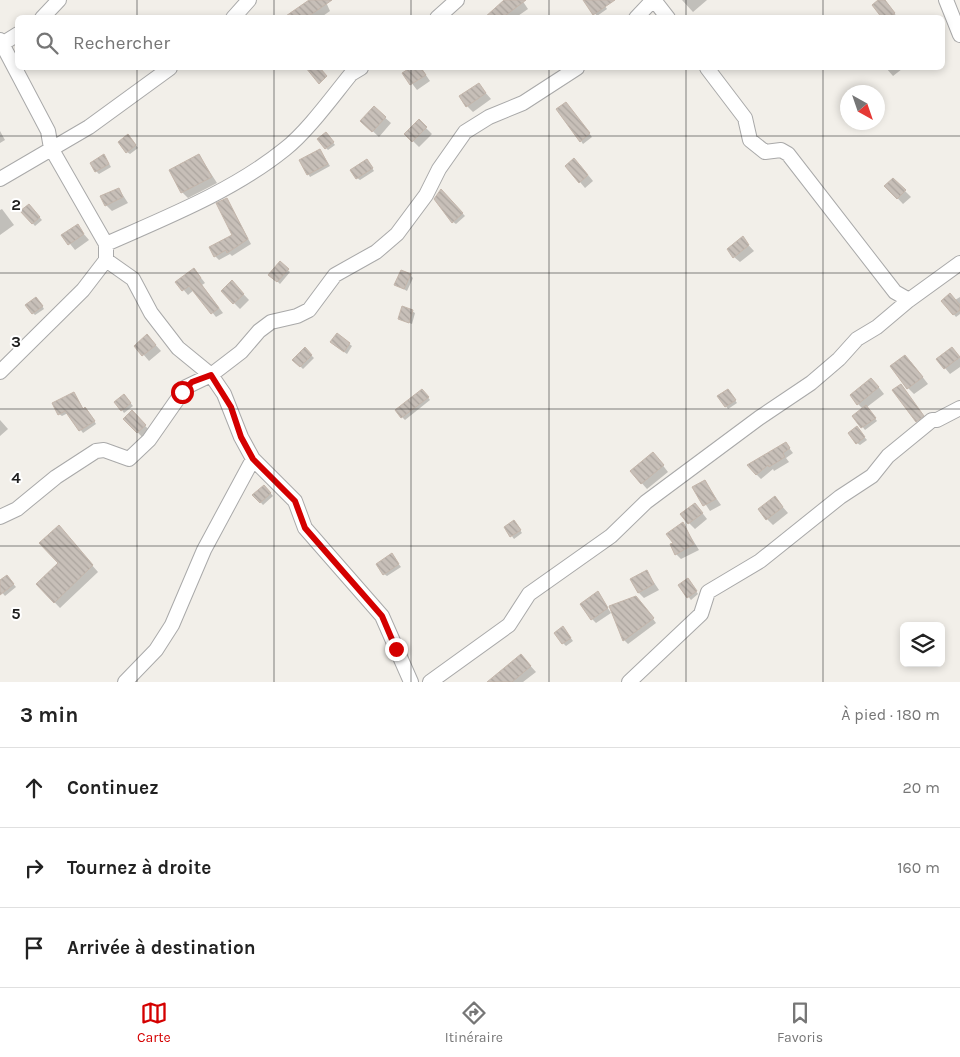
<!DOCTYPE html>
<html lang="fr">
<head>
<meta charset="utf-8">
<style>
  body { margin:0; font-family:Karla,sans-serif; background:#f6f6f6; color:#222 }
  .controls { position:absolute; right:15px; bottom:15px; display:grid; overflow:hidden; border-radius:8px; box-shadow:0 2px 8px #0003 }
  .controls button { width:45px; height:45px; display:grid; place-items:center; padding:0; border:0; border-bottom:1px solid #e0e0e0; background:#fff; color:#222; font:25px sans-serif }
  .compass { position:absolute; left:840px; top:85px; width:45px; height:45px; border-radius:50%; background:#fff; box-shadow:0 2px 8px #0003; rotate:140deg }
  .stop { position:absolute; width:15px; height:15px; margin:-11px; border:4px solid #d40000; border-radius:50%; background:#fff }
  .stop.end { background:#d40000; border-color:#fff; box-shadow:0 1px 5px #0008 }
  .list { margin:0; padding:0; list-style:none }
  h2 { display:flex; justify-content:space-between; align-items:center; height:65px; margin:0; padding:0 20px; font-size:21px }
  h2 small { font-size:16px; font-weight:400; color:#767676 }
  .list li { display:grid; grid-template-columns:32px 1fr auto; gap:15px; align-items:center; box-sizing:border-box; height:80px; padding:0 20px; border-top:1px solid #e0e0e0 }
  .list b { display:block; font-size:19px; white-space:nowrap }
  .list em { font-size:16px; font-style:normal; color:#767676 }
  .icon { flex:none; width:28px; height:28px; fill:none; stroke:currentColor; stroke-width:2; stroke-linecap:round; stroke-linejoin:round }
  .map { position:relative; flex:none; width:960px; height:682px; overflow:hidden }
  .search { position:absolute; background:#fff; box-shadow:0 2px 8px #0003; left:15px; right:15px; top:15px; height:55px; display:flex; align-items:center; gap:12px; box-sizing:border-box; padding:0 18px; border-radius:8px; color:#767676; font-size:19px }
  .sheet { height:305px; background:#fff }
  nav { display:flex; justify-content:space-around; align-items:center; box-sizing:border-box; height:70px; border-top:1px solid #e0e0e0; background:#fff; font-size:14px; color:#767676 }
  nav a { display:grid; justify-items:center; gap:2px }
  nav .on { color:#d40000 }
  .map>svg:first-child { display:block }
</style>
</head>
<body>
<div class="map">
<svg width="960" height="682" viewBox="0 0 960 682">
  <defs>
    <pattern id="building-back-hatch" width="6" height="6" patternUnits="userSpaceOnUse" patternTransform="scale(1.25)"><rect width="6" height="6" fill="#c7bfb8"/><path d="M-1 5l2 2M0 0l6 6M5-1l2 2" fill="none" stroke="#aba49e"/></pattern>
  </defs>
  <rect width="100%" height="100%" fill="#f2efe9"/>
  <!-- shadow -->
  <path fill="#0003" d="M311 0H325L330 11 320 18H314L311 14Z
    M507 0H522L528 9 515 18H486Z
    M585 0H601L607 9 597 16Z
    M682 0H707L693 12Z
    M880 0H884L898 18H883Z
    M412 68H421L430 81 417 90 404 73Z
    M886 68H902V69L893 76Z
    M478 84 491 99 473 112 467 106Z
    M568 106 592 137 583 144 581 141Z
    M374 108 391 123 379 137 362 121Z
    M419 121 432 134 419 147 406 134Z
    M0 131 5 140 0 143Z
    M328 136 335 145 328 150 326 148Z
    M130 138 138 148 130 154 127 152Z
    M320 150 330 166 310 177 301 161Z
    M199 155 217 183 188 198 182 192Z
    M106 158 111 167 99 174 96 171Z
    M369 163 374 171 360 180 357 178Z
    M580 165 593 181 585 188 580 182Z
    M893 179 911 197 903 204 886 186Z
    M119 189 128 203 112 211 106 205Z
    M441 191 465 216 456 224 453 222Z
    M227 199 251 244 232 256 230 254 219 260 215 256 234 236Z
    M29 206 42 220 35 226 22 211Z
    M2 209 14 225 0 235V210Z
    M77 226 89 240 75 250 63 235Z
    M742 238 754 251 740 262 734 257Z
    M280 263 290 272 280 284 273 277Z
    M198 274 205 283 202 285 223 313 216 317 194 290 188 295 177 282Z
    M410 275 413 278 407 291 396 285Z
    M232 282 249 300 240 309 222 291Z
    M960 297V314L956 317 943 301 955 300Z
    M39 301 44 309 35 315 33 313Z
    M412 311 415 313 412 324 399 319Z
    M337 335 352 346 347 354 334 345Z
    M153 342 161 351 149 361 136 346Z
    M952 348 960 357V367L950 374 945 368Z
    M305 349 314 358 303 369 294 360Z
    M911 362 928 384 914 394 908 388Z
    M877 385 884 394 867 407 877 421 865 430 854 416 863 409 858 404Z
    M74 393 84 410 88 411 96 424 83 433 68 413 62 416 59 414Z
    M425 393 430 400 405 420 402 417Z
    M730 393 737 403 728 409 719 396Z
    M126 398 133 406 124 413 122 410Z
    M132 412 150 431 143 438 125 419Z
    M0 420 8 429 0 436Z
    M859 431 867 440 860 445 857 443Z
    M786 444 793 453 786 458 789 462 774 471 773 469 761 479 756 474Z
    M658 459 668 472 647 489 632 472Z
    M704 481 721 505 710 511 694 487Z
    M264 486 273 496 263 505 254 495Z
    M775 498 788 513 773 525 767 519Z
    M700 510 707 519 695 529 689 523Z
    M516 524 522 533 514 539 506 528Z
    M683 524 699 550 681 559 676 554 674 543Z
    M64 533 98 572 60 608 37 584 59 563Z
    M394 558 401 567 387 576 384 574Z
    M647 572 659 590 644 598 639 593Z
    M9 579 16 587 5 596 0 590V582Z
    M690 582 698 594 691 600 679 586Z
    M598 593 611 613 596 623 592 619Z
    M640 601 656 623 628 644 624 640Z
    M565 630 573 641 566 646 563 643Z
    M526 661 536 672 523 682H489Z"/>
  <!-- building -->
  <path fill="url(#building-back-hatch)" stroke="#c4b6ab" d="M309 0H332L306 18H283Z
    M504 0H526L502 18H484Z
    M583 0H615L593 15Z
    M878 0H885L895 13 889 18H882L872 5Z
    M306 68H320L327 76 319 84Z
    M410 68H421L426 75 410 85 402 73Z
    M479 83 486 93 466 107 459 96Z
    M566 102 590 133 580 142 556 109Z
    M374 106 386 117 372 132 360 121Z
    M419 119 427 127 412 142 404 134Z
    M326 132 334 142 325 149 317 139Z
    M128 134 136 145 126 153 118 142Z
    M320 149 328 164 307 175 299 160Z
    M104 154 109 164 95 172 90 163Z
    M199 154 212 177 181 193 169 170Z
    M574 158 588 175 579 183 565 166Z
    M367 159 373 168 356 179 350 170Z
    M893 178 906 190 897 199 884 186Z
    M119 188 123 197 105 206 100 196Z
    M441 189 463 213 452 223 434 199Z
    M227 198 248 239 227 253 226 250 214 257 209 247 232 235 216 203Z
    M29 204 40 217 32 224 20 211Z
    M78 224 84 234 68 245 61 235Z
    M743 236 749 245 733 258 727 249Z
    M280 261 289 269 277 282 268 275Z
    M194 268 201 278 198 280 219 308 211 314 189 286 182 291 175 282Z
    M401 270 411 274 404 289 394 285Z
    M232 280 244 294 233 304 221 291Z
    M950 293 960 305V310L953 315 941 301Z
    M36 297 43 306 32 314 25 305Z
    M402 306 413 310 409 323 398 319Z
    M337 333 350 343 344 352 330 342Z
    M147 334 156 345 142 356 134 346Z
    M305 347 312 355 300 367 292 360Z
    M952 347 960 357 944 369 936 359Z
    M905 355 923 377 907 389 890 366Z
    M871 378 879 387 857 405 850 395Z
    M901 384 924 416 916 422 892 390Z
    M422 389 429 397 401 418 395 410Z
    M728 389 736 400 725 407 717 396Z
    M74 392 83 409 85 407 95 421 79 431 65 411 58 415 52 403Z
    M124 394 131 403 121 411 114 402Z
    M866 405 876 418 861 428 852 416Z
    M132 410 146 425 137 433 123 419Z
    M857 426 865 437 856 444 848 433Z
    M786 442 790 448 783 453 785 457 769 467 768 465 756 475 747 465Z
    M653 452 664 465 641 484 630 471Z
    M705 480 716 499 703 506 692 487Z
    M264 485 271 493 260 503 252 495Z
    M775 496 783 507 766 520 758 509Z
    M695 503 703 513 688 524 680 514Z
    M514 520 521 530 510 537 504 527Z
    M683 522 694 544 675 555 670 544 673 543 666 534Z
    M59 525 93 565 54 603 36 584 58 563 39 543Z
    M392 553 399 564 383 575 376 564Z
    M647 570 654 584 638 593 630 579Z
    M7 575 14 584 0 595V580Z
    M688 578 697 591 687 598 678 585Z
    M598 591 608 608 591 620 580 604Z
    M636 596 654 618 623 641 609 606Z
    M563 626 571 638 562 644 554 633Z
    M521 654 531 666 512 682H487Z"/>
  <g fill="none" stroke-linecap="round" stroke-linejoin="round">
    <defs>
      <path id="minor" d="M654 0 668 18
        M946 0 960 35
        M42 18 59 0
        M233 18 249 0
        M437 18 457 0
        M636 18 653 0
        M0 40 48 131 51 148 106 244V260L133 279 151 313 178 348 211 375 224 394 241 437 253 459 295 501 305 528 382 616 411 682
        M2 44 18 34
        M707 68 745 118 750 140 765 152 781 150 788 154 895 292 909 300
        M0 179 89 127 170 68
        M106 244C167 217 233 191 285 149 307 132 333 96 351 74L361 68
        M0 372 83 290 106 260
        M0 517 17 509 56 477 96 451 104 450 129 459 149 440 186 387 211 375 241 352 259 331 271 322 297 316 309 310 335 275 376 252 397 234 426 195 439 169 465 132 489 117 523 103 577 68
        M125 682 156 650 172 625 204 550 253 459
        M430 682 509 625 529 594 611 536 646 502 759 418 811 383 839 359 857 339 877 327 909 300 960 263
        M629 682 701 614 708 592 760 561 840 497 872 476 888 456 932 420H937L960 408"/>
    </defs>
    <!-- minor casing -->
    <use href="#minor" stroke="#a9a9a9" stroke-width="16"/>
    <!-- minor -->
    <use href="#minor" stroke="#fff" stroke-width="14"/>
  </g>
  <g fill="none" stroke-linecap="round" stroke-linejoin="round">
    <!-- route -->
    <path stroke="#d40000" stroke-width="6" d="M182 392 192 382 211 375 231 407 241 437 253 459 295 501 305 528 382 616 396 649"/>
  </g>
  <!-- grid -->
  <path fill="none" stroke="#222" stroke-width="1" stroke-opacity="0.55" d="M137 0V18M274 0V18M411 0V18M549 0V18M686 0V18M823 0V18M137 68V682M274 68V682M411 68V682M549 68V682M686 68V682M823 68V682M0 136H960M0 273H960M0 409H960M0 546H960"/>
  <g font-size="16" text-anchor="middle" font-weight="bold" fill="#222" stroke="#fff" stroke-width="4" stroke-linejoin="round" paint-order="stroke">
    <text x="16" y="210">2</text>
    <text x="16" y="347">3</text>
    <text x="16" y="483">4</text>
    <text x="16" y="619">5</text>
  </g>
</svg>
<div class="controls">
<button><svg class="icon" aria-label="layers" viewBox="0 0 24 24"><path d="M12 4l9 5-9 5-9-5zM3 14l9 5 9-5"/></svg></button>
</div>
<svg class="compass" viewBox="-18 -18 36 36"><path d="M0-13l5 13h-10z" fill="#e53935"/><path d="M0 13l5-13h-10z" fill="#767676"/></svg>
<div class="stop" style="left:182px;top:392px"></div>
<div class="stop end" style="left:396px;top:649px"></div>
<div class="search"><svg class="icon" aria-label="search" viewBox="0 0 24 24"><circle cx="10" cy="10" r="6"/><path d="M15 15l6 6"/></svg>Rechercher</div>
</div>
<section class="sheet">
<h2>3 min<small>À pied · 180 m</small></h2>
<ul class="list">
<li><svg class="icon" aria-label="ahead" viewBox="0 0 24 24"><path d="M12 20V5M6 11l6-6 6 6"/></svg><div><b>Continuez</b></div><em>20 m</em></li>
<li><svg class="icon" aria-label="right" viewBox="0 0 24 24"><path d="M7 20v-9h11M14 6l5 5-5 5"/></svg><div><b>Tournez à droite</b></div><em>160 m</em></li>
<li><svg class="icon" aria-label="arrive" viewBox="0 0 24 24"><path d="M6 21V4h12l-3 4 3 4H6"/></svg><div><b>Arrivée à destination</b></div></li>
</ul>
</section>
<nav>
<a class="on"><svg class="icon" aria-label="map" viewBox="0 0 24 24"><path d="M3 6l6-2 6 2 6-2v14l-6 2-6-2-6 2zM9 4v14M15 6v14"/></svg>Carte</a>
<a><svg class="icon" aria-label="directions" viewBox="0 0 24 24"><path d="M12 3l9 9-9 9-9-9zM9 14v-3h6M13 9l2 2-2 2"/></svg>Itinéraire</a>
<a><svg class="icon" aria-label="saved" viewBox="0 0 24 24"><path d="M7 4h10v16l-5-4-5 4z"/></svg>Favoris</a>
</nav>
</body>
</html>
